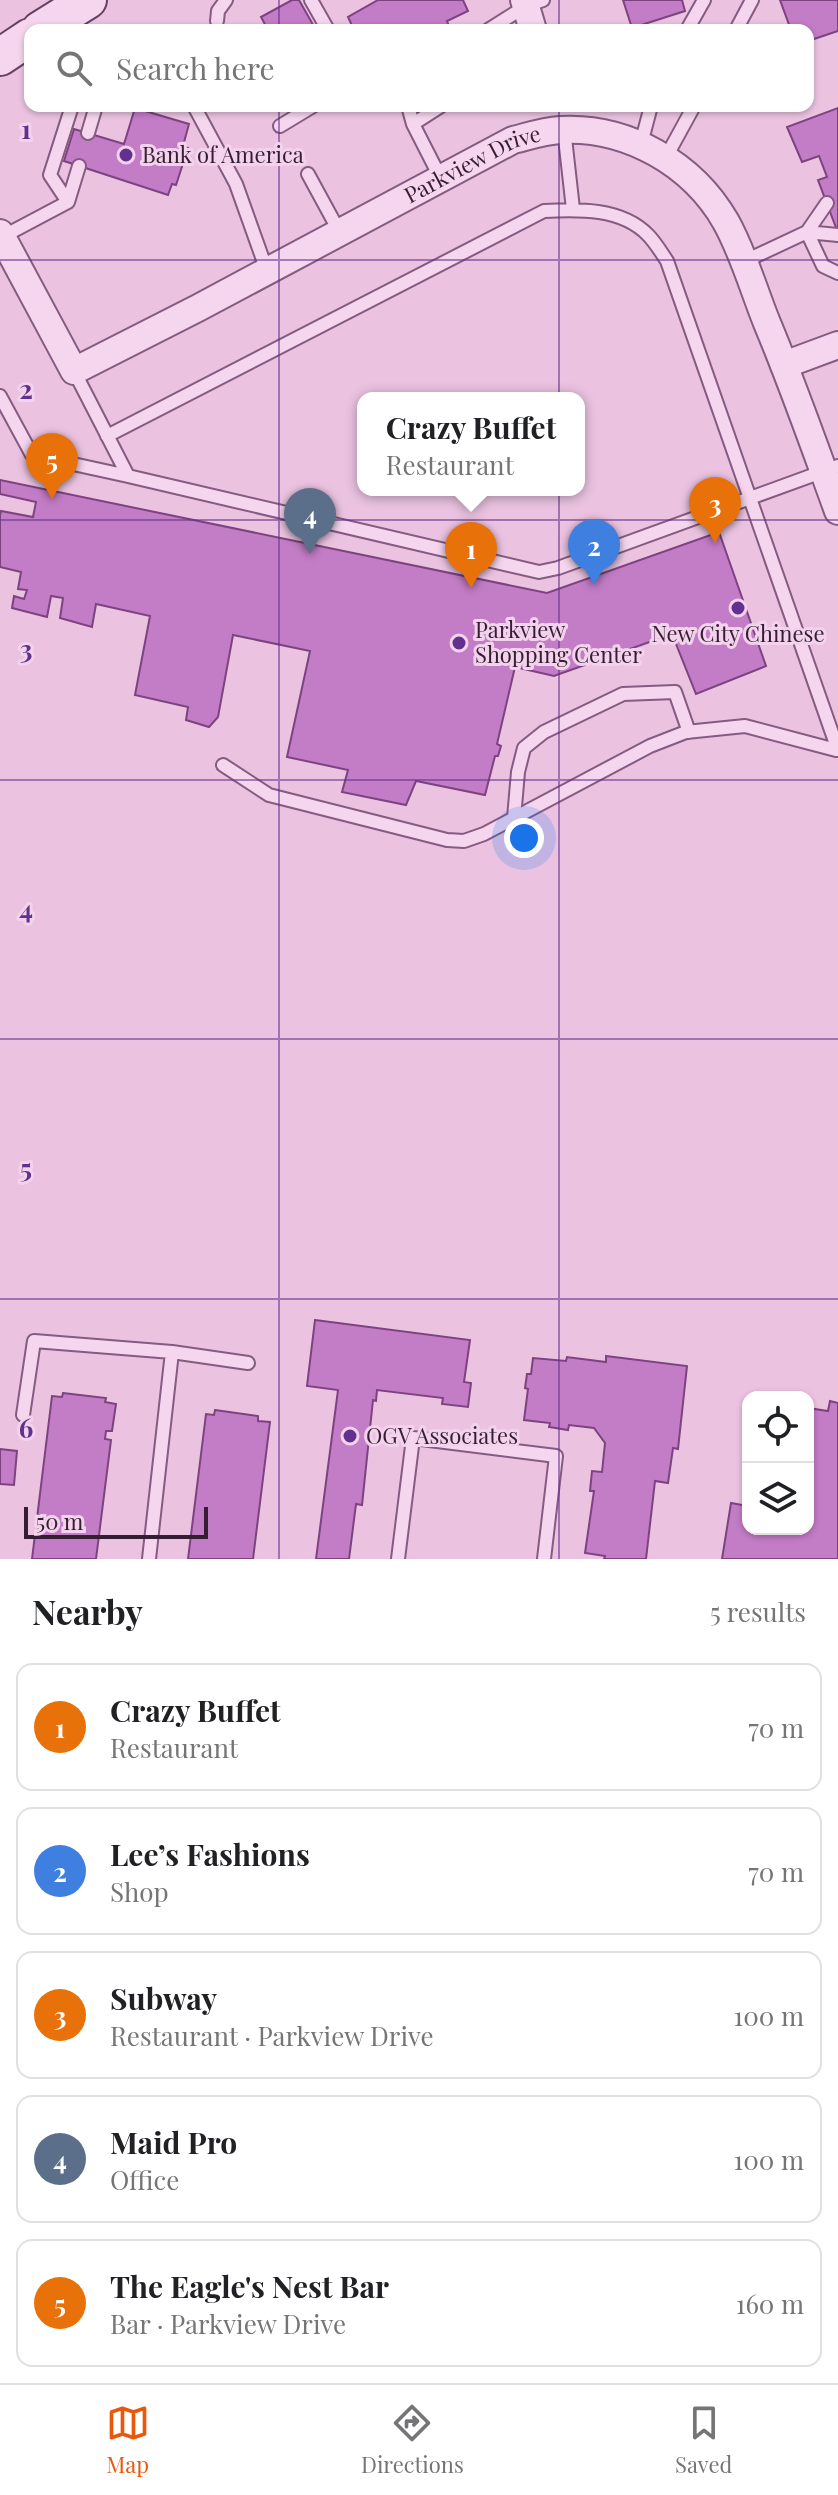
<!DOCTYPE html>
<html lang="en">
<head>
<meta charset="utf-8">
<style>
  body { margin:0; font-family:"Playfair Display",serif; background:#f6f6f6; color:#202124 }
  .controls { position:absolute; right:24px; bottom:24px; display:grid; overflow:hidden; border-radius:16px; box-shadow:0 2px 6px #0004 }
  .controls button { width:72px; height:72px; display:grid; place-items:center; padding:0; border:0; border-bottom:2px solid #e0e0e0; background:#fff; color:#202124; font:40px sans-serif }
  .scale { position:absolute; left:24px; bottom:20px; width:184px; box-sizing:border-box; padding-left:8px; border:4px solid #351e34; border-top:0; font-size:22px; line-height:28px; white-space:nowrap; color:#351e34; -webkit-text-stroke:6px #f3d2eb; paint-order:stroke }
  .you { position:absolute; left:524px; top:838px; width:28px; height:28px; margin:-20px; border:6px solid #fff; border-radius:50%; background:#1a73e8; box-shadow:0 0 0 12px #1a73e833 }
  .badge { display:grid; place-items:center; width:52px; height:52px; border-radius:50%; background:#ea580c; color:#fff; font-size:26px; font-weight:700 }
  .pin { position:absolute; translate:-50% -66px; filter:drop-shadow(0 2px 4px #0008) }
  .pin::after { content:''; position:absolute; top:42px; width:28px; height:24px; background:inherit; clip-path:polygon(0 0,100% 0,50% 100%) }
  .popup { position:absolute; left:357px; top:392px; width:228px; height:104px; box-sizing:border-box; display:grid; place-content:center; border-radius:16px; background:#fff; filter:drop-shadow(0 2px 6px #0005); font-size:26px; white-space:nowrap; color:#757577 }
  .popup b { font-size:30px; color:#202124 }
  .popup::after { content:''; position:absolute; left:50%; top:100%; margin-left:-16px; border:16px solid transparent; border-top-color:#fff }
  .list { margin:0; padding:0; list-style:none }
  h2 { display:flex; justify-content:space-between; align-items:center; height:104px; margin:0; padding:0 32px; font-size:34px }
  h2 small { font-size:26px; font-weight:400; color:#757577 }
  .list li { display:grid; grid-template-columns:52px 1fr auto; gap:24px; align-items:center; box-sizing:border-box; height:128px; margin:0 16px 16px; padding:0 16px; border:2px solid #e0e0e0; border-radius:16px }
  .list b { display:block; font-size:30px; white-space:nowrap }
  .list p { margin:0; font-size:26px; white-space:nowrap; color:#757577 }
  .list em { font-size:26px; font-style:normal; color:#757577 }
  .icon { flex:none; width:44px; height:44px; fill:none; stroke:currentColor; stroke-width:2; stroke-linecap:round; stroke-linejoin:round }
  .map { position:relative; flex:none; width:838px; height:1559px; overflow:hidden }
  .search { position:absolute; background:#fff; box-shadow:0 2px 6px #0004; left:24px; right:24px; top:24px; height:88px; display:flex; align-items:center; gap:20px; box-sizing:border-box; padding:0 28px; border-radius:16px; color:#757577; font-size:30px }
  .sheet { height:824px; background:#fff }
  nav { display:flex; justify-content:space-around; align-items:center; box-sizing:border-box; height:112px; border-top:2px solid #e0e0e0; background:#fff; font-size:22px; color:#757577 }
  nav a { display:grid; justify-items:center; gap:4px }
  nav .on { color:#ea580c }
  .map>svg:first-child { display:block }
</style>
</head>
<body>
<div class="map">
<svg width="838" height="1559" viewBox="0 0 838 1559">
  <rect width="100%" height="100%" fill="#ebc3e1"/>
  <!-- building -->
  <path fill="#c37cc6" stroke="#7d4381" stroke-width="2" d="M292 0H299L316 30H268L261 17Z
    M378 0H463L468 11 447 21 449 26 440 30H354L348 17Z
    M623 0H682L685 11 632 28Z
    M780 0H838V31L808 41V30H791Z
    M135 108 189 124 183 146 188 148 176 185 172 184 168 195 64 161 74 129 124 144Z
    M838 108V233L818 180 827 177 819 156 802 162 787 127Z
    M0 480 547 593 719 532 766 666 696 694 672 634 554 676 515 667 497 744 501 746 498 756H495L485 795 416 781 406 805 342 792 348 770 287 757 310 651 233 635 218 717 209 727 186 720 188 707 135 695 150 616 96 604 92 627 60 618 63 598 51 596 47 617 12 608 14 596 24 599 27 590 18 589 21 572 0 567V515L1 511 33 517 36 502 0 494Z
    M315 1320 470 1340 464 1382 471 1383 468 1407 442 1404 443 1398 377 1390 376 1401 373 1400 362 1505 356 1504 349 1559H316L338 1390 307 1386Z
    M606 1356 687 1366 678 1449 673 1448 668 1483 655 1481 646 1559H604L605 1556 585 1553 594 1491H590L592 1471 602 1472 605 1443 594 1428 569 1425 568 1430 549 1427 550 1423 524 1420 528 1389 525 1388 527 1374H531L533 1358 566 1361 567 1357 606 1362Z
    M63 1393 106 1398 105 1402 116 1404 112 1431H106L105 1439 111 1440 96 1559H32L52 1396 62 1397Z
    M830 1401 838 1403V1559H722L731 1503 748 1506V1529H808V1408L828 1411Z
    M215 1410 258 1416V1421L270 1422 253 1559H188L206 1414 214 1415Z
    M0 1449 17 1451 14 1485 0 1484Z"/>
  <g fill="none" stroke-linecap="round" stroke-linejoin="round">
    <defs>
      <path id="lane" d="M311 0 328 30
        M217 21 218 11 226 0
        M488 30 526 6 543 0
        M687 30 704 0
        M736 30 752 0
        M194 106 236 184 267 271
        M408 106 413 124 440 177
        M413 124 441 106
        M280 126 313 106
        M564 129 573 209
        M88 133 96 106
        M641 144 651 106
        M665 159 694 106
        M308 174 339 231
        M68 202 50 175 72 106
        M827 203 807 232 823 266 838 273
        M2 237 68 202 79 166
        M743 262 807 232 838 235
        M74 371 128 476 539 572 558 568 838 466
        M0 396 32 455 128 476
        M107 436 544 211C579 209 622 208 648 235 655 242 661 252 667 261L838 750
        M223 765 269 795 447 840 464 841 484 834 650 746 686 732 745 726 836 750
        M514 818 518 772 524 748 544 732 623 694 675 692 689 732
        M23 1415 34 1341 172 1352 248 1363
        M149 1559 172 1352
        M398 1559 413 1438 556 1456 544 1559"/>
      <g id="street">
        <path d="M524 0 533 30"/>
        <path id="s1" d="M0 233 74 371 198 308 513 140C529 136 544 131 560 130 627 126 693 164 726 222 743 252 754 291 767 323 793 385 815 448 838 511"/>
        <path d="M784 365 838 345"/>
      </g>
      <path id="secondary" d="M40 30 88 0
        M0 57 30 37"/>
    </defs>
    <!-- lane casing -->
    <use href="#lane" stroke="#845b81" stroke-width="16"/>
    <!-- street casing -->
    <use href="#street" stroke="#845b81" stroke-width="30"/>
    <!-- secondary casing -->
    <use href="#secondary" stroke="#653f64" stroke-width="40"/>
    <!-- lane -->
    <use href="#lane" stroke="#f6d6ee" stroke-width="12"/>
    <!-- street -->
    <use href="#street" stroke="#f6d6ee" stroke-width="26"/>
    <!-- secondary -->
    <use href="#secondary" stroke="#f6d6ee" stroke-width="36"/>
  </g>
  <!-- grid -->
  <path fill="none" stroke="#62308e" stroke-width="2" stroke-opacity="0.55" d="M279 0V30M559 0V30M279 106V1559M559 106V1559M0 260H838M0 520H838M0 780H838M0 1039H838M0 1299H838"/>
  <!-- markers -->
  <g fill="#62308e" stroke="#f3d2eb" stroke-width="3">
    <circle cx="126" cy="155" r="8"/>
    <circle cx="738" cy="608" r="8"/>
    <circle cx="459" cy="643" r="8"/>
    <circle cx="350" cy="1436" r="8"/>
  </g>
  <g text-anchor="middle" stroke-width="6" stroke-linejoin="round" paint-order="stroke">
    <!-- poi labels -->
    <g font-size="22" fill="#351e34" stroke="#f3d2eb" text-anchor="start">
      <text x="142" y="163">Bank of America</text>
      <text x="475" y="638">Parkview<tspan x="475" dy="25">Shopping Center</tspan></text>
      <text x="738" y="642" text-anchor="middle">New City Chinese</text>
      <text x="366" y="1444">OGV Associates</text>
    </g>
    <!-- street labels -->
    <g font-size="22" fill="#351e34" stroke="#f3d2eb">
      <text dy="8" stroke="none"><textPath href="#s1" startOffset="606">Parkview Drive</textPath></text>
    </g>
  </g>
  <g font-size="26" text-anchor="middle" font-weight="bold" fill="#62308e" stroke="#f3d2eb" stroke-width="6" stroke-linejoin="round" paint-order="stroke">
    <text x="26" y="139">1</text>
    <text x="26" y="399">2</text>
    <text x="26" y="659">3</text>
    <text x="26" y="919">4</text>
    <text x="26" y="1178">5</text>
    <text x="26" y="1438">6</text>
  </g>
</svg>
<div class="controls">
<button><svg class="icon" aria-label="locate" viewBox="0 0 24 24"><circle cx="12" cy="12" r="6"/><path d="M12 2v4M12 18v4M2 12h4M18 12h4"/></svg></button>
<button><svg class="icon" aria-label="layers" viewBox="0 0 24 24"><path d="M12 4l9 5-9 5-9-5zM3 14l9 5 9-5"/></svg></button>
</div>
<div class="scale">50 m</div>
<div class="you"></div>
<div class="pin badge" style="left:471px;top:588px;background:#e8710a">1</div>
<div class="popup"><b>Crazy Buffet</b>Restaurant</div>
<div class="pin badge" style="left:594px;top:585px;background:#3f7fe0">2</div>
<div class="pin badge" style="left:715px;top:543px;background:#e8710a">3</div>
<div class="pin badge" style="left:310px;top:554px;background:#5c6f8a">4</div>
<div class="pin badge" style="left:52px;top:499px;background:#e8710a">5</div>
<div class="search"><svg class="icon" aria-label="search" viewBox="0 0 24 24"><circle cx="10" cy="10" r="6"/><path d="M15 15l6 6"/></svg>Search here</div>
</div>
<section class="sheet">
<h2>Nearby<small>5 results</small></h2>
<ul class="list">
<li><span class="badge" style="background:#e8710a">1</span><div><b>Crazy Buffet</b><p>Restaurant</p></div><em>70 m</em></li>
<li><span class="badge" style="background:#3f7fe0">2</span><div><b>Lee’s Fashions</b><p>Shop</p></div><em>70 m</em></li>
<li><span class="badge" style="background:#e8710a">3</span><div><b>Subway</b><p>Restaurant · Parkview Drive</p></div><em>100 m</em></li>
<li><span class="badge" style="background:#5c6f8a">4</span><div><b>Maid Pro</b><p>Office</p></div><em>100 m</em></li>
<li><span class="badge" style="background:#e8710a">5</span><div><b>The Eagle's Nest Bar</b><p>Bar · Parkview Drive</p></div><em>160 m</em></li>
</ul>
</section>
<nav>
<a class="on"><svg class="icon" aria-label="map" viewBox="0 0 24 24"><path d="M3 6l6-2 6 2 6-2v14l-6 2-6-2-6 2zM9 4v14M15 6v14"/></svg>Map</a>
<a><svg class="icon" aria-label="directions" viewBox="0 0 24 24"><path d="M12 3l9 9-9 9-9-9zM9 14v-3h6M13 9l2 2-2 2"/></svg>Directions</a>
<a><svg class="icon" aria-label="saved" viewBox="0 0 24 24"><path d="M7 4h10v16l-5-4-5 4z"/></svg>Saved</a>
</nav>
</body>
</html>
